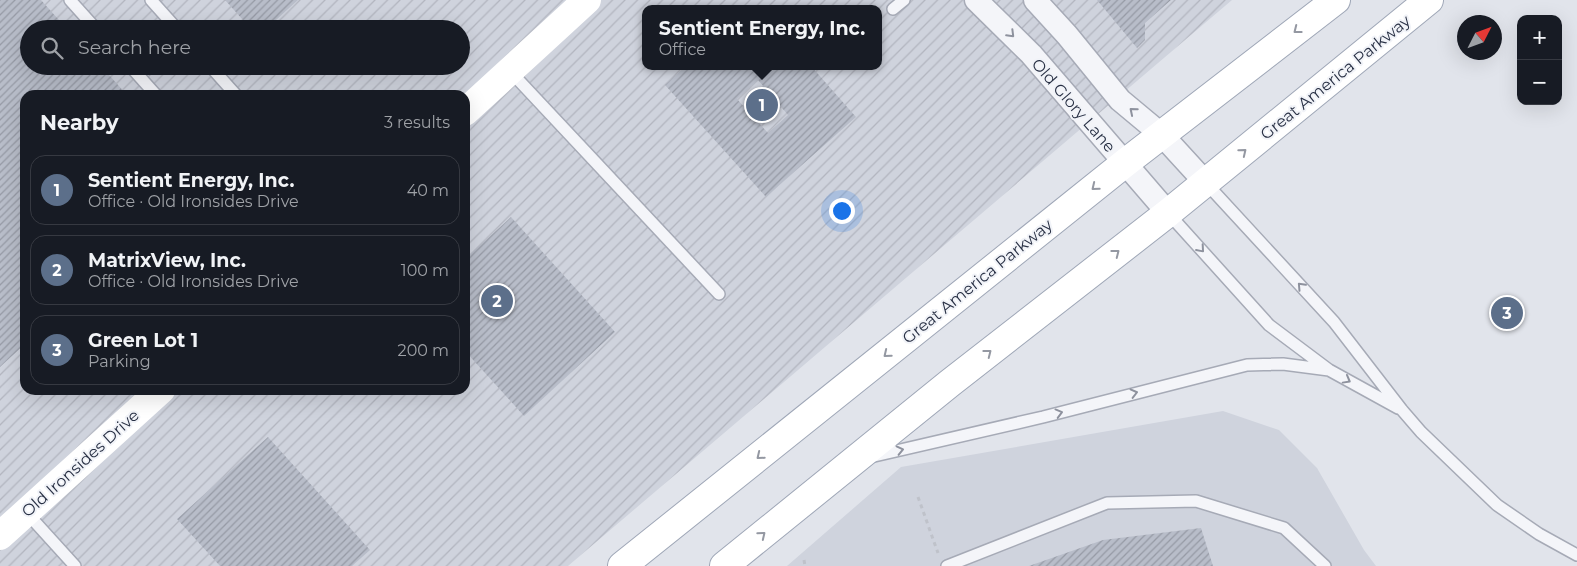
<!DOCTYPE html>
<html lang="en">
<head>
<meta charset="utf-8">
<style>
  body { margin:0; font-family:Montserrat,sans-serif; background:#242831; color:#f1f3f6 }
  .controls { position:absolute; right:15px; top:15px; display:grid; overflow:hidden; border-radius:10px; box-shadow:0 5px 20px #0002 }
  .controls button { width:45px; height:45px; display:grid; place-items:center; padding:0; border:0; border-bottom:1px solid #363941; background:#171b24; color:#f1f3f6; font:25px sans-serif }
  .compass { position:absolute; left:1457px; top:15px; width:45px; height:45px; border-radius:50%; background:#171b24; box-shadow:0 5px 20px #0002; rotate:48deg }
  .you { position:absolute; left:841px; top:210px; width:18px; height:18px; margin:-12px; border:4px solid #fff; border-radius:50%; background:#1a73e8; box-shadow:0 0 0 8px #1a73e833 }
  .badge { display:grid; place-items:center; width:32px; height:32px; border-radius:50%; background:#d83e4c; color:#fff; font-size:16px; font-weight:700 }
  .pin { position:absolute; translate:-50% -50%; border:2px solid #fff; box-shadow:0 1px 5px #0006 }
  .popup { position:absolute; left:642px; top:5px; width:240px; height:65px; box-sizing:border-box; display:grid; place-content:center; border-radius:10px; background:#171b24; filter:drop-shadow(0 1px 4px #0005); font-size:16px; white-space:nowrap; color:#9ea1a6 }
  .popup b { font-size:19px; color:#f1f3f6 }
  .popup::after { content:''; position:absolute; left:50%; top:100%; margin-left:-10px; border:10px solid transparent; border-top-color:#171b24 }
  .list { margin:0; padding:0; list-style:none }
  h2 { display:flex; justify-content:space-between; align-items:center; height:65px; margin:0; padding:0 20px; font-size:21px }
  h2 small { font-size:16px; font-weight:400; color:#9ea1a6 }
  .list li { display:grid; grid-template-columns:32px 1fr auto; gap:15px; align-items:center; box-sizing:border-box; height:70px; margin:0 10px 10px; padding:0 10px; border:1px solid #363941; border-radius:15px }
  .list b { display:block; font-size:19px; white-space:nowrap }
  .list p { margin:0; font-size:16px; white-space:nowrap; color:#9ea1a6 }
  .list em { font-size:16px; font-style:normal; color:#9ea1a6 }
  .icon { flex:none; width:28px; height:28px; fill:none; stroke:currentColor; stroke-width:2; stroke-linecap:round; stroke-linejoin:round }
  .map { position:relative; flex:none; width:1577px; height:566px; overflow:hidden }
  .search { position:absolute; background:#171b24; box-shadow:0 5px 20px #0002; left:20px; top:20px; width:450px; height:55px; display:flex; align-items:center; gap:12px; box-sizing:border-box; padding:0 18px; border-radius:28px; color:#9ea1a6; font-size:19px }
  .panel { position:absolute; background:#171b24; box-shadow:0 5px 20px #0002; left:20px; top:90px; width:450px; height:305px; border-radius:15px }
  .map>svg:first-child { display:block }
</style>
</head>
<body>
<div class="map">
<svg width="1577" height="566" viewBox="0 0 1577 566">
  <defs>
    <pattern id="industrial-furrows" width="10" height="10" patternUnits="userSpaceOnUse" patternTransform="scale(1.25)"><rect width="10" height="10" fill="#cfd3dd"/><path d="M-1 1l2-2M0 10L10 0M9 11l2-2" fill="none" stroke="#b2b5bf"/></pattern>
    <pattern id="building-hatch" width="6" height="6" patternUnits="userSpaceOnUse" patternTransform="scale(1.25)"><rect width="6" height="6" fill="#b8bdc9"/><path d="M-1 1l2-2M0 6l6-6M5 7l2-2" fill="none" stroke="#969aa5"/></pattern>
  </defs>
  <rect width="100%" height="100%" fill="#e1e4eb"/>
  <!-- built -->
  <path fill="#cfd3dd" d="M1223 411 1279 430 1317 468 1364 550 1376 566H787L901 467Z"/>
  <!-- industrial -->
  <path fill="url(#industrial-furrows)" fill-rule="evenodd" d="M0 0H1232L568 566H0ZM646 9H878V66H646ZM29 29H461V66H29ZM25 95H465V390H25Z"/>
  <!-- building -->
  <path fill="url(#building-hatch)" fill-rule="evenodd" d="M0 0H41L67 29H29V66H101L127 95H25V344L0 367Z
    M225 0H298L266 29H251Z
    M1097 0H1171L1145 23V40L1137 48Z
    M686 66H811L856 117 766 197 665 85ZM758 80 788 115 768 133 737 99Z
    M511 217 615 332 524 416 465 351V259Z
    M268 437 370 550 352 566H220L177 519Z
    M1201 528 1213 566H1029L1103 540Z"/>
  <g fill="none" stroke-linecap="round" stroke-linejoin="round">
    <defs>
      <path id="lane" d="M70 0 96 29
        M151 0 177 29
        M893 9 904 0
        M130 66 156 95
        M210 66 236 95
        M510 71 719 294
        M1205 182 1334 322 1402 410 1421 432 1497 505 1539 534 1577 555
        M1168 213 1269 325 1329 370 1398 408
        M870 457 1043 417 1247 365 1283 364 1329 370
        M26 512 75 566
        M947 566 1107 503 1196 501 1284 528 1325 566"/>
      <path id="street" d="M976 0 1031 54 1168 213
        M1035 0 1067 35 1120 100 1162 135 1205 182"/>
      <path id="primary" d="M622 566 1125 163 1336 0
        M724 566 950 383 1168 213 1429 0"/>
    </defs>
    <!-- lane casing -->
    <use href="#lane" stroke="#a6aab6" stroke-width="14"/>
    <!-- street casing -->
    <use href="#street" stroke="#a6aab6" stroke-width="25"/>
    <!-- primary casing -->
    <use href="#primary" stroke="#9fa7b7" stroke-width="30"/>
    <!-- path -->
    <path stroke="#bfc2ca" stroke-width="3" stroke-dasharray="4 4" stroke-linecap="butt" d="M918 497 938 553
      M804 560 805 566"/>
    <!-- lane -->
    <use href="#lane" stroke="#f4f5f9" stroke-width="11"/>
    <!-- street -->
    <use href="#street" stroke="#f4f5f9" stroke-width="22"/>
    <!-- secondary -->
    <path stroke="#fff" stroke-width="28" d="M465 112 587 0
      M0 536 161 390"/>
    <!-- primary -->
    <use href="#primary" stroke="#fff" stroke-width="28"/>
  </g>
  <!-- one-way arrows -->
  <defs><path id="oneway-chevron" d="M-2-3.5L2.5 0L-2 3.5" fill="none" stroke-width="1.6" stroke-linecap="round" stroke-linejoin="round" transform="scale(1.25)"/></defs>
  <g stroke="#9498a2">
    <use href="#oneway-chevron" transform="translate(1297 30) rotate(142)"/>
    <use href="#oneway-chevron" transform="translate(1243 152) rotate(-39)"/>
    <use href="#oneway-chevron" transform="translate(1095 187) rotate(141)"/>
    <use href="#oneway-chevron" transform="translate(1116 253) rotate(-38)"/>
    <use href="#oneway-chevron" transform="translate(988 353) rotate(-38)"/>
    <use href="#oneway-chevron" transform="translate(887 354) rotate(141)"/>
    <use href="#oneway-chevron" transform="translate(760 456) rotate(141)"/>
    <use href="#oneway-chevron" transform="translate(762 535) rotate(-39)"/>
  </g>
  <g stroke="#8e929e">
    <use href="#oneway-chevron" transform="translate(1011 34) rotate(45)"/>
    <use href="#oneway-chevron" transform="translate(1133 111) rotate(-140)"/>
    <use href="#oneway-chevron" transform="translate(1201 249) rotate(49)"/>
    <use href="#oneway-chevron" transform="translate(1301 286) rotate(-133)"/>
    <use href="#oneway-chevron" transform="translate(1347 380) rotate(29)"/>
    <use href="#oneway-chevron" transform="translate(1134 393) rotate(-14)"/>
    <use href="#oneway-chevron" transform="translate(1059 413) rotate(-15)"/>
    <use href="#oneway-chevron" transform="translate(900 450) rotate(-13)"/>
  </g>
  <g text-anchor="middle" stroke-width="4" stroke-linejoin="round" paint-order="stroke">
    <!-- street labels -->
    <g font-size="16" fill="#283044" stroke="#f1f3f8">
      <text transform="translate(1335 77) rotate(-39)" y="6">Great America Parkway</text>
      <text transform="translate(1074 105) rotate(49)" y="6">Old Glory Lane</text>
      <text transform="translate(977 281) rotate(-39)" y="6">Great America Parkway</text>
      <text transform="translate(80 463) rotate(-42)" y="6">Old Ironsides Drive</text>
    </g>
  </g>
</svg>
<div class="controls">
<button>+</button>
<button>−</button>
</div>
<svg class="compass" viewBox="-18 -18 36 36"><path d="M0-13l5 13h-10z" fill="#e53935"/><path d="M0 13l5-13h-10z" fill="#9ea1a6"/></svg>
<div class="you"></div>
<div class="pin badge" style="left:762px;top:105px;background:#5c6f8a">1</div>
<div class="popup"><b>Sentient Energy, Inc.</b>Office</div>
<div class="pin badge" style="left:497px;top:301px;background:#5c6f8a">2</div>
<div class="pin badge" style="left:1507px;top:313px;background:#5c6f8a">3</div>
<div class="search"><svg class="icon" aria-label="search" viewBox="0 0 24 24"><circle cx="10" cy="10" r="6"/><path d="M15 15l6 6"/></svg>Search here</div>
<section class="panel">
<h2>Nearby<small>3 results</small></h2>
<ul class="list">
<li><span class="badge" style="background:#5c6f8a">1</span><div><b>Sentient Energy, Inc.</b><p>Office · Old Ironsides Drive</p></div><em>40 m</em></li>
<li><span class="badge" style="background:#5c6f8a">2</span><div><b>MatrixView, Inc.</b><p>Office · Old Ironsides Drive</p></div><em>100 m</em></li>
<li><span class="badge" style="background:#5c6f8a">3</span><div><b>Green Lot 1</b><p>Parking</p></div><em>200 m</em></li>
</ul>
</section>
</div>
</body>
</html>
